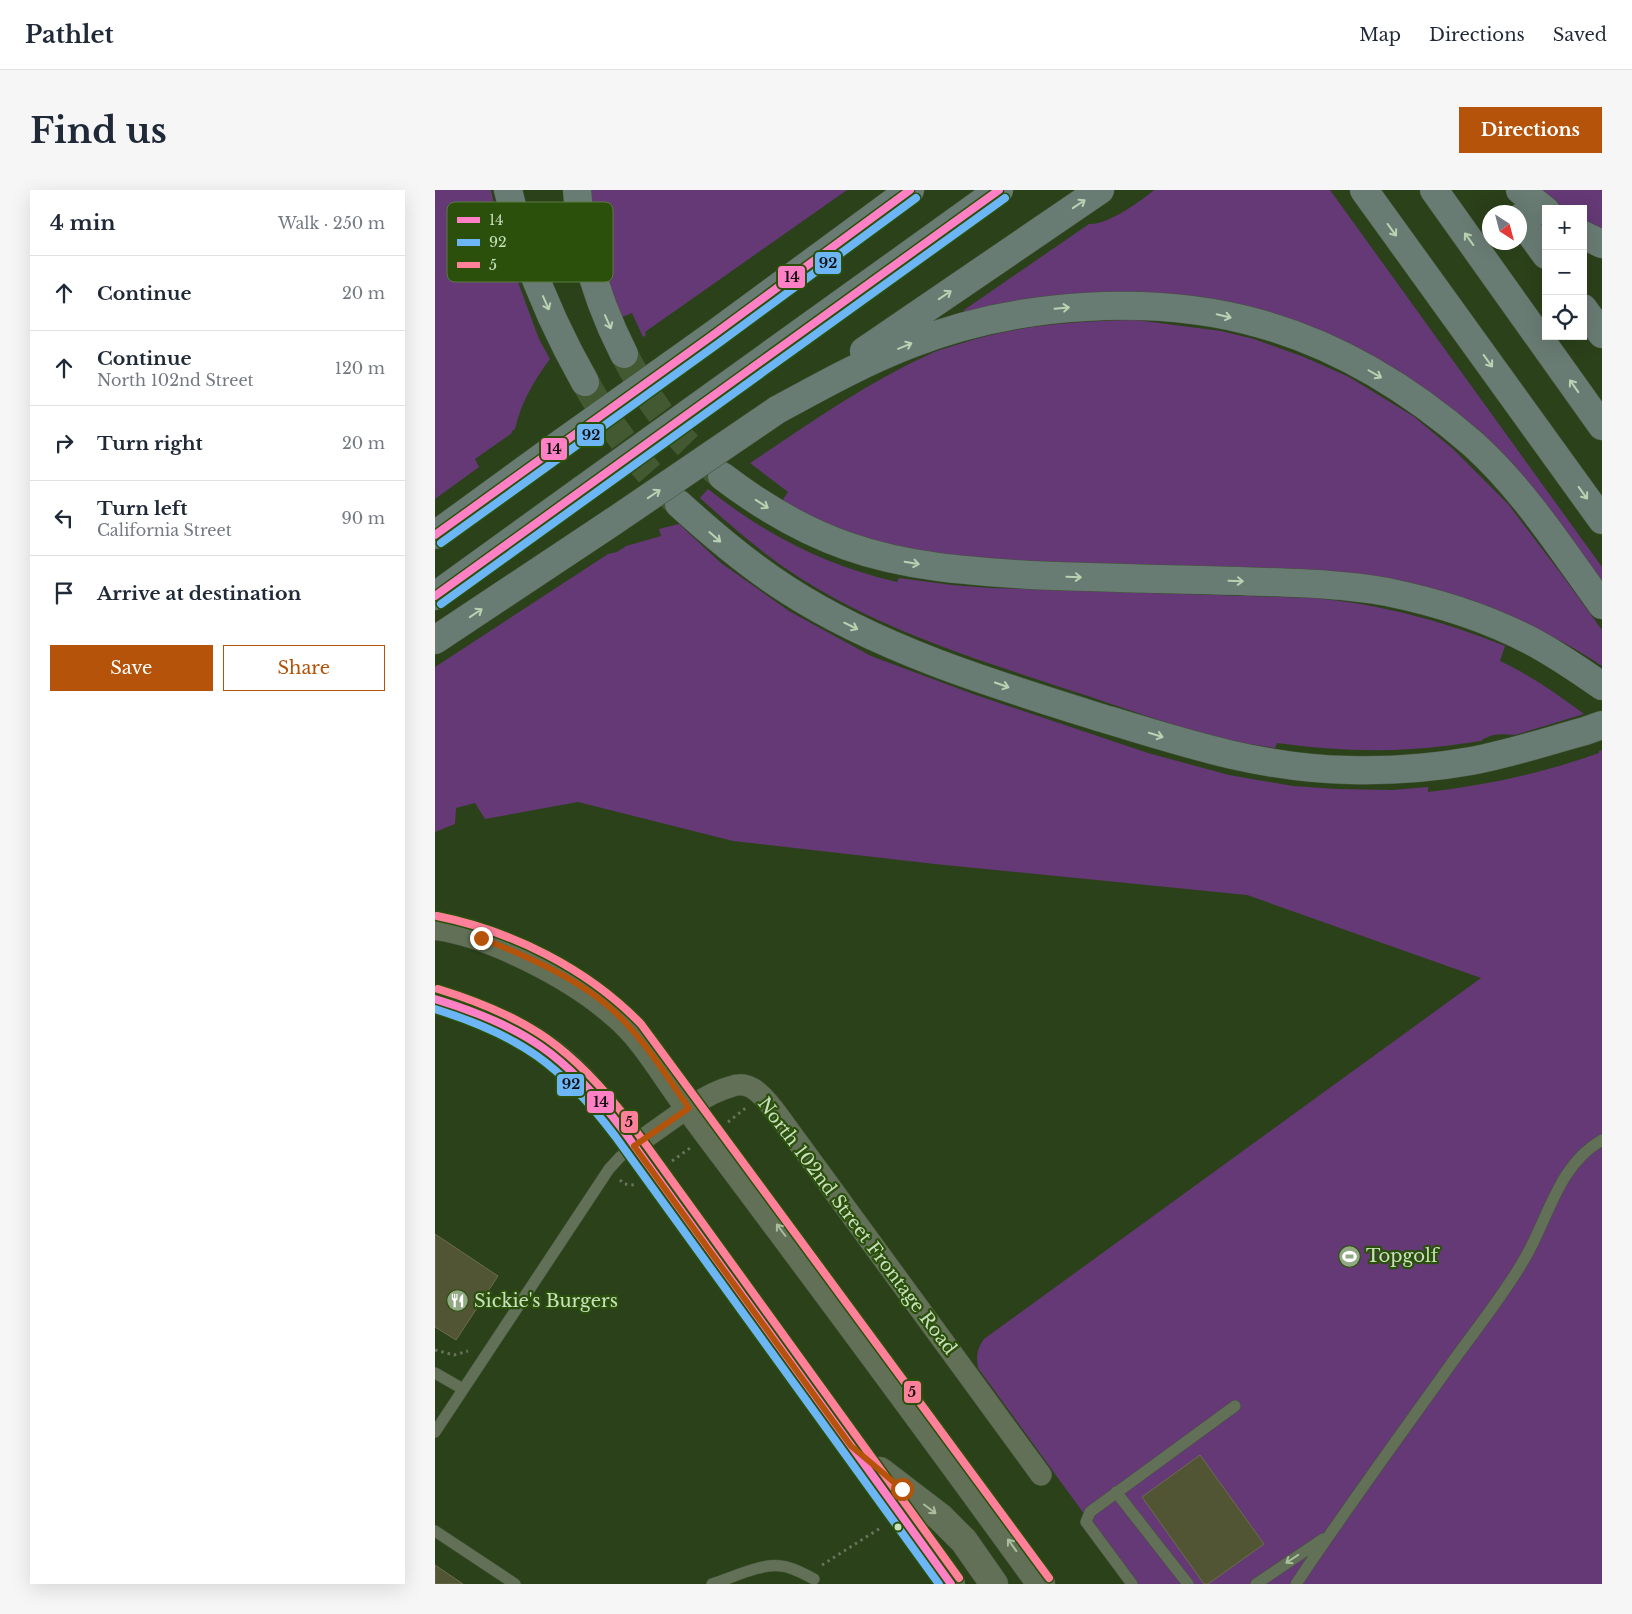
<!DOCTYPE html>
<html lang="en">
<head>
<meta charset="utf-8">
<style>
  body { margin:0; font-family:"Libre Baskerville",serif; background:#f6f6f7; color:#1f2937 }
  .controls { position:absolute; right:15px; top:15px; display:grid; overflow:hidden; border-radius:0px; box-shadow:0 5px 20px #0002 }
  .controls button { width:45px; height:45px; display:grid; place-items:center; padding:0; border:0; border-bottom:1px solid #e0e1e3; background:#fff; color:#1f2937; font:25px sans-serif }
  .compass { position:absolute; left:1047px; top:15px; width:45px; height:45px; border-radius:50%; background:#fff; box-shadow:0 5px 20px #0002; rotate:144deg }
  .stop { position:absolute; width:15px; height:15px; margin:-11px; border:4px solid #b45309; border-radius:50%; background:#fff }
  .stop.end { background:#b45309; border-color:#fff; box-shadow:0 1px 5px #0008 }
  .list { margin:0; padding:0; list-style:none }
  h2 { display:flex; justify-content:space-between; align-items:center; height:65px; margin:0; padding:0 20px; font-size:21px }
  h2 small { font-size:16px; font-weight:400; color:#747a83 }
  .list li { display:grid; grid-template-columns:32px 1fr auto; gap:15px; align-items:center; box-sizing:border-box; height:75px; padding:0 20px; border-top:1px solid #e0e1e3 }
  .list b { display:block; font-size:19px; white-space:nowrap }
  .list p { margin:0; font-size:16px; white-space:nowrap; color:#747a83 }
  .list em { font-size:16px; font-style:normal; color:#747a83 }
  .actions { display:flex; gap:10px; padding:15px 20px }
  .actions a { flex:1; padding:11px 0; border:1px solid #b45309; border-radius:0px; text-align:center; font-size:18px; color:#b45309 }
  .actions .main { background:#b45309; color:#fff }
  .icon { flex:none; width:28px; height:28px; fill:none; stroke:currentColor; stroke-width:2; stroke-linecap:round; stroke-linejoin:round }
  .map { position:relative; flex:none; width:1167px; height:1394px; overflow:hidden; border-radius:0px }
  header { display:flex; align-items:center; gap:30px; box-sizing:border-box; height:70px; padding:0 25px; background:#fff; border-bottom:1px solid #e0e1e3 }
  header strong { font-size:24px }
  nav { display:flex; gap:28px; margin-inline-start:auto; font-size:18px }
  .intro { display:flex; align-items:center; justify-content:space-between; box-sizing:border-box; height:120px; padding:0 30px }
  h1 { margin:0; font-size:35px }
  .button { padding:12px 22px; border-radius:0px; background:#b45309; color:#fff; font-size:18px; font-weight:700 }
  main { display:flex; gap:30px; padding:0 30px }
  aside { flex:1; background:#fff; border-radius:0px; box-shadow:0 5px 20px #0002 }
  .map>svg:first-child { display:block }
</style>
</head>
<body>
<header>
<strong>Pathlet</strong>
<nav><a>Map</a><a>Directions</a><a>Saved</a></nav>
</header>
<div class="intro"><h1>Find us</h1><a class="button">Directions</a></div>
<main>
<aside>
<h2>4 min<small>Walk · 250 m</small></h2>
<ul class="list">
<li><svg class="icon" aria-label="ahead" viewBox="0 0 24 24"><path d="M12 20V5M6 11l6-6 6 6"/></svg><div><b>Continue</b></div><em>20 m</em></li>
<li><svg class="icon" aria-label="ahead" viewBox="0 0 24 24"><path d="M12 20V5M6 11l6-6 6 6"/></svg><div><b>Continue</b><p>North 102nd Street</p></div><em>120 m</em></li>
<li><svg class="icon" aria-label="right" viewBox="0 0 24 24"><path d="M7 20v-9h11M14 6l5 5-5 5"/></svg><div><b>Turn right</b></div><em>20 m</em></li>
<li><svg class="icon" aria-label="left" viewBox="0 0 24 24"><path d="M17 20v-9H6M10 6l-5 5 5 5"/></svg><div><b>Turn left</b><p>California Street</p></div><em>90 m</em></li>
<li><svg class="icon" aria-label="arrive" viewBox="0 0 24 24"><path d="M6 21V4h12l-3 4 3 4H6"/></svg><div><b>Arrive at destination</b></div></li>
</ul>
<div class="actions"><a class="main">Save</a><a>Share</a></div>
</aside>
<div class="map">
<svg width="1167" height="1394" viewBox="0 0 1167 1394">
  <rect width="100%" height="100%" fill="#2b411a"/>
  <!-- green -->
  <path fill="#643975" d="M0 0H56L66 46 104 149 115 169C99 190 86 213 80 239L76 242 77 243 40 269 44 277 0 309Z
    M148 0H412L210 142 211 145 208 147 197 123 180 130Z
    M719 0H895L1167 377V403L996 208 994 202 907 152 858 133 529 124V120L654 34C671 36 706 11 719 0Z
    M1102 0H1167V43L1148 35V19H1122Z
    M701 130 786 141 819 149 869 167 914 187 978 226 1018 259 1073 314 1127 385 1167 440V476C1126 449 1089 431 1043 414L462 365 343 317 353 302 315 273C371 236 431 193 493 165 502 160 512 158 521 155 580 135 640 131 701 130Z
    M273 299C329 344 392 376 462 392L464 388 517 395 555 398 880 408C949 415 1005 430 1070 456L1065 471C1095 485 1122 504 1149 524L1080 545C1068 544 1056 543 1046 551 1023 554 1000 558 977 559 932 562 886 559 842 553L840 558C823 555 805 553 788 549 737 536 687 517 637 501 544 470 448 441 365 388 329 365 297 337 265 308Z
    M244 334 286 373 354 421 436 466 538 504 713 563 794 585 858 596 902 599 958 600 993 597V602C1052 595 1108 583 1164 563V561L1167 560V1394H700L543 1178C541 1166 542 1159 549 1149L1046 788 812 705 500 674 298 651 143 612 50 629 40 613 21 618 20 634 0 642V477L173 364 182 362 191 356 226 346 224 339Z"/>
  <!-- building -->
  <path fill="#515534" stroke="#6c6d4e" d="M0 1044 63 1086 21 1150 0 1137Z
    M765 1265 829 1354 773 1394H769L707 1307Z
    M0 1375 28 1394H0Z"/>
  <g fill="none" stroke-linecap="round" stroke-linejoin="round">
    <!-- highway-tunnel -->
    <path stroke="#435932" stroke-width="28" stroke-dasharray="28 14" stroke-linecap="butt" d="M189 164C214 213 242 250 286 285
      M150 192C176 238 206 277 244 314"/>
    <defs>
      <path id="lane" d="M0 1183 28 1199
        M0 1242 174 979 185 967 199 956
        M681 1302 753 1394
        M0 1341 80 1394
        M277 1394C297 1388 326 1373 346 1376 358 1377 369 1384 379 1389
        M697 1394 651 1332 655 1322 800 1216
        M821 1394 888 1349
        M861 1394C911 1319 964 1247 1016 1174 1041 1139 1069 1105 1090 1068 1114 1027 1123 975 1167 950"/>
      <path id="street" d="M199 956C224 939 267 904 295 897 302 894 310 894 317 898 332 906 351 937 362 951L606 1285"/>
      <path id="secondary" d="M0 736C56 743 138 786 180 823 207 845 226 878 246 906 265 933 286 960 306 987 407 1122 507 1257 606 1394
        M0 809C30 818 62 829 89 845 136 870 169 914 199 956L516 1394
        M445 1281 505 1327 529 1351 559 1394"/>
      <path id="highway" d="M73 0C89 67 116 132 150 192
        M142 0C146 59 162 111 189 164
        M929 0 1167 330
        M999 0 1167 236
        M1085 0 1111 21
        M1084 28 1111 65
        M1148 45 1167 54
        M1148 118 1167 144
        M278 145 475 0
        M429 161 665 0
        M308 184 564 0
        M342 220C386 196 429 172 476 154 579 113 718 103 826 134 904 156 977 201 1038 254 1089 300 1127 360 1167 415
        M287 286C325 315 366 340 412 356 471 377 533 381 595 385 664 388 734 389 804 391 853 393 903 393 952 402 1001 412 1052 428 1096 451 1121 464 1144 480 1167 496
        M244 314C278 345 312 374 351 399 445 460 561 495 667 528 748 553 829 579 915 580 955 581 997 578 1036 571 1075 564 1113 551 1150 541L1167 535
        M0 345 118 259
        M0 406 148 299
        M0 450 179 331"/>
    </defs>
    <!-- lane casing -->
    <use href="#lane" stroke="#46573a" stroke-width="12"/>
    <!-- street casing -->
    <use href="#street" stroke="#46573a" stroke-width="22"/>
    <!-- secondary casing -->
    <use href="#secondary" stroke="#46573a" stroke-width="29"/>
    <!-- highway casing -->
    <use href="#highway" stroke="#46573a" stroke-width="29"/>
    <!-- path -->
    <path stroke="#66745c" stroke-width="3" stroke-dasharray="2.5 4" stroke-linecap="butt" d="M293 932 312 917
      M237 971 255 958
      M185 990 189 994 199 995
      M0 1160 19 1165 33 1161
      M387 1375 447 1337"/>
    <!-- lane -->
    <use href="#lane" stroke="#617056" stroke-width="11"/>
    <!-- street -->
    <use href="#street" stroke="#617056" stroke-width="21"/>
    <!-- secondary -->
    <use href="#secondary" stroke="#617056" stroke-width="28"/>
    <!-- highway -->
    <use href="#highway" stroke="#697c74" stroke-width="28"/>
    <defs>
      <path id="highway-bridge" d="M118 259 278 145
        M148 299 308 184
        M179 331 342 220"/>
    </defs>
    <!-- highway-bridge casing -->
    <use href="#highway-bridge" stroke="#46573a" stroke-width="29" stroke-linecap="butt"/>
    <!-- highway-bridge -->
    <use href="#highway-bridge" stroke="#697c74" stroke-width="28"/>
    <defs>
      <path id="bus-1" d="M0 345 278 145 475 0
        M0 406 564 0
        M0 809C89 836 131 865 188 940L516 1394"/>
      <path id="bus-2" d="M6 353 284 153 481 8
        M6 414 570 8
        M0 819C86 846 126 875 180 946L504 1394"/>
      <path id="bus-3" d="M2 726C77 741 153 779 206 834L614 1388
        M3 799C94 827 138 858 196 934L524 1388"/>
    </defs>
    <!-- bus-1 casing -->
    <use href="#bus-1" stroke="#2a500b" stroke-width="11"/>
    <!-- bus-2 casing -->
    <use href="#bus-2" stroke="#2a500b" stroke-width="11"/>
    <!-- bus-3 casing -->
    <use href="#bus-3" stroke="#2a500b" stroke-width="11"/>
    <!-- bus-1 -->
    <use href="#bus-1" stroke="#ff80c5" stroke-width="8"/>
    <!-- bus-2 -->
    <use href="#bus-2" stroke="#6db6f5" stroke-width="8"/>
    <!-- bus-3 -->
    <use href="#bus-3" stroke="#ff8098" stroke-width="8"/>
  </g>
  <!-- one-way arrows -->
  <defs><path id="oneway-shaft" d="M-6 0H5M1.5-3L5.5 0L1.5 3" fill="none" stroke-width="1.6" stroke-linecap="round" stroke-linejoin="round" transform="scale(1.25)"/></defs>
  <g stroke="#bbd1b2">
    <use href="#oneway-shaft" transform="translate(644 14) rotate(-34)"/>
    <use href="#oneway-shaft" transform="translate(957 40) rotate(54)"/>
    <use href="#oneway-shaft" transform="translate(1034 49) rotate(-126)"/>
    <use href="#oneway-shaft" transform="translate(510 105) rotate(-34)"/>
    <use href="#oneway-shaft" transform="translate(111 113) rotate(66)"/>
    <use href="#oneway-shaft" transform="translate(627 118) rotate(-5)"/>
    <use href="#oneway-shaft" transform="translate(789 126) rotate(13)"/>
    <use href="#oneway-shaft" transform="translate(173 132) rotate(66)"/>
    <use href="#oneway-shaft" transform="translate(470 156) rotate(-23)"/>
    <use href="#oneway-shaft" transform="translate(1053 171) rotate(54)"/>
    <use href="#oneway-shaft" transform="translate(940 184) rotate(30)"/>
    <use href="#oneway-shaft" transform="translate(1139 196) rotate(-125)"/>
    <use href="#oneway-shaft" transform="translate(1148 303) rotate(54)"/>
    <use href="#oneway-shaft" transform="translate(219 304) rotate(-34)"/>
    <use href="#oneway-shaft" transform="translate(327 314) rotate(33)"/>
    <use href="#oneway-shaft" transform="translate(280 347) rotate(41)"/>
    <use href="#oneway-shaft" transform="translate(477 373) rotate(10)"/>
    <use href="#oneway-shaft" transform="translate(639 387) rotate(2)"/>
    <use href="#oneway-shaft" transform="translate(801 391) rotate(2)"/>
    <use href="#oneway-shaft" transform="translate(41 423) rotate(-34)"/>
    <use href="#oneway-shaft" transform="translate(416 436) rotate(26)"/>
    <use href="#oneway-shaft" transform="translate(567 495) rotate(19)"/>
    <use href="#oneway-shaft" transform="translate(721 545) rotate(17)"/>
  </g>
  <g stroke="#aabe9e">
    <use href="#oneway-shaft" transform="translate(346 1040) rotate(-127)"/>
    <use href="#oneway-shaft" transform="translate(495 1319) rotate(37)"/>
    <use href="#oneway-shaft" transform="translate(577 1355) rotate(-126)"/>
    <use href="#oneway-shaft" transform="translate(857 1369) rotate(146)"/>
  </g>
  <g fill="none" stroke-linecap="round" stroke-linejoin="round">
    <!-- route -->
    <path stroke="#b45309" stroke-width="6" d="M46 748C94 767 152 792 188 830 213 856 233 888 254 918L199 956 416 1256 467 1299"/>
  </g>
  <!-- icons -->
  <defs>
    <symbol id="stadium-disc" viewBox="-11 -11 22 22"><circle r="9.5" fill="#92a884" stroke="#2a500b"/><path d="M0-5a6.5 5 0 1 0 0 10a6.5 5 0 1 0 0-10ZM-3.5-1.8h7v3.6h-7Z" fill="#fff"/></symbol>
    <symbol id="restaurant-disc" viewBox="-11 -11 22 22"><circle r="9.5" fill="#92a884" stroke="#2a500b"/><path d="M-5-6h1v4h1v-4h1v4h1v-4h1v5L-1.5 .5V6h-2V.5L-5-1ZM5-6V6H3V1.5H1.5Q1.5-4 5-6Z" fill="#fff"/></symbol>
  </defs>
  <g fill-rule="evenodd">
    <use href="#stadium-disc" x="902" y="1054" width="25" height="25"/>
    <use href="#restaurant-disc" x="10" y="1098" width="25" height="25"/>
  </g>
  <!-- markers -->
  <circle fill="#c9e0bd" stroke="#2a500b" stroke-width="2" cx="463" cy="1337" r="4.5"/>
  <g text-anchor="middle" stroke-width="4.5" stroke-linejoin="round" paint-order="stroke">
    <!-- street labels -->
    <g font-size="18" fill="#c9e0bd" stroke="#2a500b">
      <text transform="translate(422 1036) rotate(53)" y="6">North 102nd Street Frontage Road</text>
    </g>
    <!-- poi labels -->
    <g font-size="18" fill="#c9e0bd" stroke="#2a500b" text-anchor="start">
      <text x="931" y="1072">Topgolf</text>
      <text x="39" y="1117">Sickie's Burgers</text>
    </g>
  </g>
  <!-- legend -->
  <rect x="12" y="12" width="166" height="80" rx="8" fill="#2a500b" stroke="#5a7b40" stroke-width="1"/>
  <rect x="22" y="27" width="23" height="6" fill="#ff80c5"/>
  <rect x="22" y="49" width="23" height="7" fill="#6db6f5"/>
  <rect x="22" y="72" width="23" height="6" fill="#ff8098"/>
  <g font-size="14" fill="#c9e0bd">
    <text x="54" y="35">14</text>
    <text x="54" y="57">92</text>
    <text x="54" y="80">5</text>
  </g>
  <g stroke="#2a500b" stroke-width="2">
    <rect x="379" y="61" width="28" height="24" rx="5" fill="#6db6f5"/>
    <rect x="342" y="75" width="29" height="24" rx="5" fill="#ff80c5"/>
    <rect x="141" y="233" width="29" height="24" rx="5" fill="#6db6f5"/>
    <rect x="105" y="247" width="28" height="24" rx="5" fill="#ff80c5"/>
    <rect x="121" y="883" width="29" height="24" rx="5" fill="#6db6f5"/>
    <rect x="151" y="900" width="29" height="24" rx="5" fill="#ff80c5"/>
    <rect x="185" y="920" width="19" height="24" rx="5" fill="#ff8098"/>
    <rect x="468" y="1190" width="19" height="24" rx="5" fill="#ff8098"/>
  </g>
  <g font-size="14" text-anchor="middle" font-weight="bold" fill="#111">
    <text x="393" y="78">92</text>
    <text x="357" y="92">14</text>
    <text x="156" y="250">92</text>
    <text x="119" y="264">14</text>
    <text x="136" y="899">92</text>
    <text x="166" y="917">14</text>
    <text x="194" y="937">5</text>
    <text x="477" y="1207">5</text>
  </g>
</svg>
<div class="controls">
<button>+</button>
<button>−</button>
<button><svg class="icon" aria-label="locate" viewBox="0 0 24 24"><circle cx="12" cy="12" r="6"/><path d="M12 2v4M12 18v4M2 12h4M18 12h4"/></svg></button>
</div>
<svg class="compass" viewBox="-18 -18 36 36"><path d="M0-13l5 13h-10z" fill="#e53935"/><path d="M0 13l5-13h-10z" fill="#747a83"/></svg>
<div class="stop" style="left:467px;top:1299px"></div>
<div class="stop end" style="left:46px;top:748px"></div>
</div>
</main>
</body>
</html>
